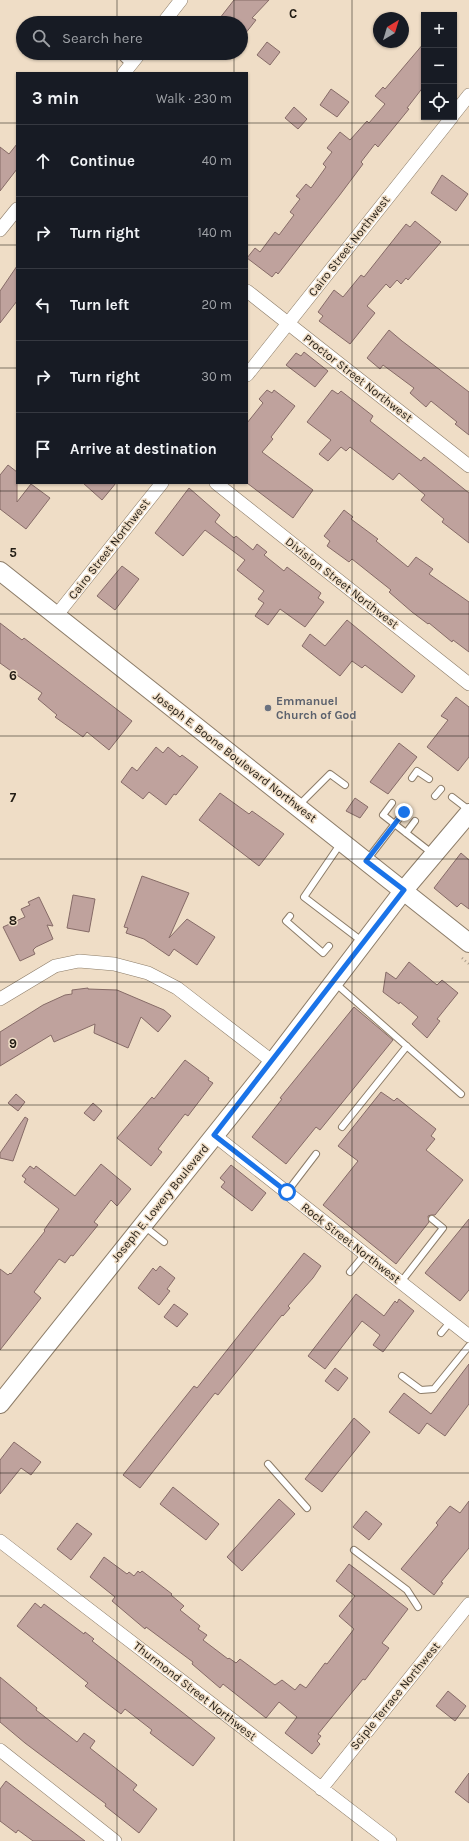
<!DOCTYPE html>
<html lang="en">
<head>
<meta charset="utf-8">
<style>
  body { margin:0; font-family:Karla,sans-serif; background:#242831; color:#f1f3f6 }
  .controls { position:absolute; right:12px; top:12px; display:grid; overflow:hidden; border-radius:0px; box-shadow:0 1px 3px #0004 }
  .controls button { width:36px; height:36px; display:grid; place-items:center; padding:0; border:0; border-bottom:1px solid #363941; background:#171b24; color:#f1f3f6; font:20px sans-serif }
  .compass { position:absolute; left:373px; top:12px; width:36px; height:36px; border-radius:50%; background:#171b24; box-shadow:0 1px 3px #0004; rotate:38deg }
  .stop { position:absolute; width:12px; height:12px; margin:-9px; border:3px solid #1a73e8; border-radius:50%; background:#fff }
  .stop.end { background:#1a73e8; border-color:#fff; box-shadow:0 1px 4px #0008 }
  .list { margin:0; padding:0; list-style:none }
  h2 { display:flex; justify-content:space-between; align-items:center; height:52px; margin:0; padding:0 16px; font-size:17px }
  h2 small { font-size:13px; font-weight:400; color:#9ea1a6 }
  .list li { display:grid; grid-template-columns:26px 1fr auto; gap:12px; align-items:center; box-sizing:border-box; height:72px; padding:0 16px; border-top:1px solid #363941 }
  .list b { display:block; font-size:15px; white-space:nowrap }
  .list em { font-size:13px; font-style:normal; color:#9ea1a6 }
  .icon { flex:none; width:22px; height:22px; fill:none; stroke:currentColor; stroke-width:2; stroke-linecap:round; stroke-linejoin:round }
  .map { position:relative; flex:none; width:469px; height:1841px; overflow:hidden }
  .search { position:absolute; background:#171b24; box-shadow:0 1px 3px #0004; left:16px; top:16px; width:232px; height:44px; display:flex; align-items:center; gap:10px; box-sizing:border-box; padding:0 14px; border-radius:22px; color:#9ea1a6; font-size:15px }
  .panel { position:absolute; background:#171b24; box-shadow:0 1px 3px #0004; left:16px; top:72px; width:232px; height:412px; border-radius:0px }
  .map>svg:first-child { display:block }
</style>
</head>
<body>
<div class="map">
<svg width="469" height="1841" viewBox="0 0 469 1841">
  <rect width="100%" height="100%" fill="#efddc6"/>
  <!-- building -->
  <path fill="#bfa29d" stroke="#866b67" d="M234 0H269L252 18 256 20 241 39V23H216Z
    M267 42 280 52 270 65 257 55Z
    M424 43V86L407 108 409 109 378 147 375 144 361 162 363 164 339 196 278 274 276 272 272 277 247 258 255 248 260 252 275 232 279 235 294 215 290 212 300 199 296 196 306 184 311 188 326 167 323 164 332 152 327 148 340 132 350 140 367 121 369 123 385 104 375 96 383 87 385 89Z
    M331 89 349 102 337 117 320 105Z
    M294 107 307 119 298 129 285 118Z
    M17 144V169L0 191V147L9 154Z
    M442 175 468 194 456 211 431 193Z
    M415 221 441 242 408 280 406 278 401 284 397 280 390 288 386 284 367 306 375 313 350 344 319 321 323 316 318 312 334 290 343 297 361 275 364 277 406 224 410 227Z
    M17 266V301L0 323V291Z
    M389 330 402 341 469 392V435L455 424 457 422 431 401 426 407 410 393 414 388 383 365 380 369 367 358Z
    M304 352 328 371 315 387 286 365 296 353 301 356Z
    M267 390 272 393 274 390 295 406 271 437 273 439 262 452 313 490 293 518 247 483V423L263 403 259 399Z
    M332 390 338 394 341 391 373 416 370 421 421 461 424 457 469 493V543L442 522 444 519 421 500 425 495 399 473 393 480 350 447 346 451 341 447 328 461 319 454 331 440 307 422Z
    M8 465 17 472V502L31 484 50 498 26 529 0 509V475Z
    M83 483H116L102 500Z
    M189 488 220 515 215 522 234 538 236 536 253 550 257 544 267 552 264 555 284 571 287 567 321 593 318 598 324 602 305 627 280 609 268 625 255 616 264 603 258 599 264 591 237 570 245 560 205 530 183 556 155 533Z
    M344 510 353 517 351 519 378 539 376 541 408 567 416 557 433 569 429 574 469 602V652L453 640 452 642 429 623 428 624 412 612 389 592 391 590 352 559 349 562 327 546 330 541 324 536Z
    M122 566 139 579 115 610 97 596Z
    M347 620 415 676 402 693 365 665 362 668 352 661 340 676 302 646 310 634 325 646Z
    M0 623 22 640 24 638 132 721 109 750 87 732 83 737 55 717 57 715 38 699 42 693 0 663Z
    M456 697 469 707V757L458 771 427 747 448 720 441 716Z
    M399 743 417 757 388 794 370 782Z
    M156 747 163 753 168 747 180 757 182 755 198 767 176 795 174 794 166 805 149 792 143 799 121 782 132 767 137 771Z
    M220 793 249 814 252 811 284 834 259 866 199 820Z
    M355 798 368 807 360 818 346 811Z
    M461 853 469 860V909L461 903 457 907 434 888Z
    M142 876 189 893 169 938 187 919 215 937 197 965 174 949 169 956 144 939 126 933 128 928 124 927Z
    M73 895 95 899 89 932 67 928Z
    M39 897 53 926 47 925 53 939 36 947 33 950 35 954 20 961 3 927 25 917 21 909 30 905 28 902Z
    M409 962 437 985 442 980 458 993 437 1019 440 1021 427 1038 412 1024 418 1017 400 1002 399 1004 383 992 386 972 396 979Z
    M88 988V989L117 990 164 1010 171 1016 158 1032 141 1017 128 1048 94 1033 95 1024 54 1042 51 1035 0 1066V1032L43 1005 65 995 72 994V990Z
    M354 1007 393 1040 320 1130 316 1127 286 1164 252 1137 282 1099 280 1098Z
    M185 1060 209 1078 208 1080 213 1083 188 1116 185 1114 158 1149 162 1152 151 1166 117 1138 152 1097 154 1099Z
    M381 1092 394 1101 397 1098 436 1129 431 1136 435 1139 426 1150 463 1180 435 1215H431L428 1216 429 1222 396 1264 323 1205 358 1161 338 1146Z
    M16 1094 25 1102 18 1111 8 1103Z
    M93 1103 102 1111 94 1121 84 1113Z
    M25 1117 28 1119 13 1161 0 1158V1153Z
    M101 1164 131 1189 117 1206 111 1200 94 1222 98 1225 73 1256 71 1255 65 1263 59 1259 34 1292 41 1298 0 1350V1269L8 1275 10 1273 11 1274 45 1231 44 1230 59 1209 24 1182 26 1179 22 1176 30 1166 34 1169 36 1166 75 1196Z
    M231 1165 266 1193 252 1211 221 1187 225 1182 220 1178Z
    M469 1219V1290L460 1301 425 1273Z
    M304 1253 321 1266 313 1278 288 1306 290 1308 283 1316 282 1315 218 1395 215 1393 140 1488 123 1475 194 1386 197 1388Z
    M160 1266 175 1278 167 1289 170 1291 159 1305 138 1288 153 1268 156 1271Z
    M356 1294 384 1316 395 1301 397 1303 399 1299 414 1311 383 1352 373 1345 380 1335 362 1321 325 1369 308 1356Z
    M174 1304 188 1314 177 1327 164 1317Z
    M469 1364V1404L445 1436 427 1423 419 1434 389 1412 404 1393 431 1414Z
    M335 1368 348 1378 338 1391 325 1381Z
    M354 1418 370 1432 322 1492 305 1479Z
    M14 1442 41 1462 31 1475 21 1468 0 1494V1460Z
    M173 1487 219 1524 206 1540 160 1504Z
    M279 1499 295 1514 242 1571 227 1557Z
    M469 1501V1548L441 1582 443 1583 434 1595 401 1569 438 1525 436 1523 450 1506 460 1513Z
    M366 1511 382 1524 369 1540 353 1527Z
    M77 1523 92 1534 71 1560 57 1549Z
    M104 1557 127 1574 129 1572 134 1576 138 1571 140 1573 142 1571 172 1594 171 1595 184 1606 180 1610 200 1626 198 1629 207 1635 203 1640 228 1659 229 1658 236 1663 240 1659 275 1685 282 1680 295 1690 300 1684 306 1688 325 1663 327 1664 354 1629 339 1616 355 1596 336 1581 349 1564 408 1609 382 1643 389 1648 365 1680 363 1679 318 1734 321 1736 317 1741 320 1744 312 1754 285 1733 297 1717 279 1702 266 1718 223 1684 220 1688 192 1664 193 1662 146 1627 145 1629 112 1601 115 1597 90 1577Z
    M35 1603 41 1608 44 1604 84 1634 85 1632 94 1639 92 1641 215 1738 193 1766 150 1733 152 1730 125 1709 121 1714 104 1701 85 1686 88 1683 17 1626Z
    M0 1677 37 1708 36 1710 77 1742 84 1733 95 1741 90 1748 137 1785 133 1790 157 1809 139 1833 105 1806 106 1804 25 1743 0 1722Z
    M448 1691 466 1706 455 1721 436 1706Z
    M469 1773V1803L455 1792Z
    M6 1781 32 1801 85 1841H33L18 1830 16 1833 0 1821V1789Z"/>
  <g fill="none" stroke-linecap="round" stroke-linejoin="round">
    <defs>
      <path id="lane" d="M118 53 130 65
        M412 778 417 771 429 779
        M435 796 441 789
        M452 797 469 810
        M392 803 383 815 433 854
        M299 805 330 774 345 785
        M406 833 415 821
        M341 843 304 897 363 942
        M367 860 404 812
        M290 916 286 921 323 953 329 946
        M335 983 461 1094
        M342 1127 407 1046
        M287 1192 316 1154
        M144 1226 164 1242
        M350 1272 365 1254
        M401 1282 443 1228 432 1219
        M441 1333 451 1321
        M402 1376 421 1390 434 1389 469 1346
        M268 1464 307 1508
        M354 1550 407 1590 418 1607"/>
      <path id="street" d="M163 23 181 0
        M124 73 140 53
        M454 114 469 95
        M0 230 17 209
        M247 291 469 466
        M247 375 452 117
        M216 483 469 684
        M56 616 162 483
        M0 999 55 966 79 961 114 964 148 973 177 988 273 1062
        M214 1135 469 1336
        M0 1541 390 1841
        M0 1750 115 1841
        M321 1789 469 1604"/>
      <path id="secondary" d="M0 571 469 943
        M0 1404 266 1071 404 890 469 813"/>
    </defs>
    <!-- lane casing -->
    <use href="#lane" stroke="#8c7c68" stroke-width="8"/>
    <!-- street casing -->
    <use href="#street" stroke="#8c7c68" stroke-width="14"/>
    <!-- secondary casing -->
    <use href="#secondary" stroke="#8c7c68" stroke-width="20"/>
    <!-- path -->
    <path stroke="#a99b8a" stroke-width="2.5" stroke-dasharray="1 3" stroke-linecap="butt" d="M462 958 469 964"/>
    <!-- lane -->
    <use href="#lane" stroke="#fff" stroke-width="6"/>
    <!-- street -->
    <use href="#street" stroke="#fff" stroke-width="13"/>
    <!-- secondary -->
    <use href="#secondary" stroke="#fff" stroke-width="18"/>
  </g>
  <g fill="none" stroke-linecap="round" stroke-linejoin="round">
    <!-- route -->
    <path stroke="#1a73e8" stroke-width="5" d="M287 1192 214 1135 404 890 366 861 404 812"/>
  </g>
  <!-- grid -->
  <path fill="none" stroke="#231d15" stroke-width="1" stroke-opacity="0.55" d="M117 0V23M234 0V23M352 0V1841M117 53V73M234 53V73M0 123H17M247 123H469M0 245H17M247 245H469M0 368H17M247 368H469M117 483V1841M234 483V1841M0 491H469M0 614H469M0 736H469M0 859H469M0 982H469M0 1105H469M0 1227H469M0 1350H469M0 1473H469M0 1596H469M0 1718H469"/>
  <!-- markers -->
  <circle fill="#6b7280" stroke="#efddc6" stroke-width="1.5" cx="268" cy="708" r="4"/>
  <g text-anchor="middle" stroke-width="3" stroke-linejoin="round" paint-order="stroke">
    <!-- street labels -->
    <g font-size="12" fill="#231d15" stroke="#efddc6">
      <text transform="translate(349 246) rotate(-52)" y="4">Cairo Street Northwest</text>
      <text transform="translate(358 378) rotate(38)" y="4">Proctor Street Northwest</text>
      <text transform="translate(109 549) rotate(-52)" y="4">Cairo Street Northwest</text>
      <text transform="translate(342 583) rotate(38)" y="4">Division Street Northwest</text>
      <text transform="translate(235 757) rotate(38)" y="4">Joseph E. Boone Boulevard Northwest</text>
      <text transform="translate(160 1203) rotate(-51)" y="4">Joseph E. Lowery Boulevard</text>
      <text transform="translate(351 1243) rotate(38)" y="4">Rock Street Northwest</text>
      <text transform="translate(195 1691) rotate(38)" y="4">Thurmond Street Northwest</text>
      <text transform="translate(395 1696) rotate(-51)" y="4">Sciple Terrace Northwest</text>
    </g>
    <!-- worship labels -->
    <g font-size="12" font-weight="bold" fill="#5b616d" stroke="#efddc6" text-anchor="start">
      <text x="276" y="705">Emmanuel<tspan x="276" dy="14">Church of God</tspan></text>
    </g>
  </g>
  <g font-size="13" text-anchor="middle" font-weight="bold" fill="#231d15" stroke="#efddc6" stroke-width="3" stroke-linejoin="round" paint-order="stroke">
    <text x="293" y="18">C</text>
    <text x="13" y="557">5</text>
    <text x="13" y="680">6</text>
    <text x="13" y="802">7</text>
    <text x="13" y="925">8</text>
    <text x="13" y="1048">9</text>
  </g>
</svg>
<div class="controls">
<button>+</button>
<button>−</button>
<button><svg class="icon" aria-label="locate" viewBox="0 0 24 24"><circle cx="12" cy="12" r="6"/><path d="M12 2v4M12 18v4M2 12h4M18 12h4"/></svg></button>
</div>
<svg class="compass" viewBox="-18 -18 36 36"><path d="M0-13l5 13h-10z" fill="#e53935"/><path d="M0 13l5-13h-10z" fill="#9ea1a6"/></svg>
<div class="stop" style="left:287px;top:1192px"></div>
<div class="stop end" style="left:404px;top:812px"></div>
<div class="search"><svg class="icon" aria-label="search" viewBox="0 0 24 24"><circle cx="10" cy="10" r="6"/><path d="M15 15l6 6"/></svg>Search here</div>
<section class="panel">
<h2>3 min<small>Walk · 230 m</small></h2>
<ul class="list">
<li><svg class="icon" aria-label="ahead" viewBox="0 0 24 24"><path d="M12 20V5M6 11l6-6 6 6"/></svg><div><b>Continue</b></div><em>40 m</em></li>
<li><svg class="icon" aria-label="right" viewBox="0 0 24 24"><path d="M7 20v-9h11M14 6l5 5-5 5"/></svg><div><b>Turn right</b></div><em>140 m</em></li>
<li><svg class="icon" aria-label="left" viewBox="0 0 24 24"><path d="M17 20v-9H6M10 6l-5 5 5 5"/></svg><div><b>Turn left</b></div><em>20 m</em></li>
<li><svg class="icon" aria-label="right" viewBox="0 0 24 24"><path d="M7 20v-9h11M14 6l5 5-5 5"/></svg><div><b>Turn right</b></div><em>30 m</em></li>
<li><svg class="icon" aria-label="arrive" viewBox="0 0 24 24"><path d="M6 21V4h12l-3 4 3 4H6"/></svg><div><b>Arrive at destination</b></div></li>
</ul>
</section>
</div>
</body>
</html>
